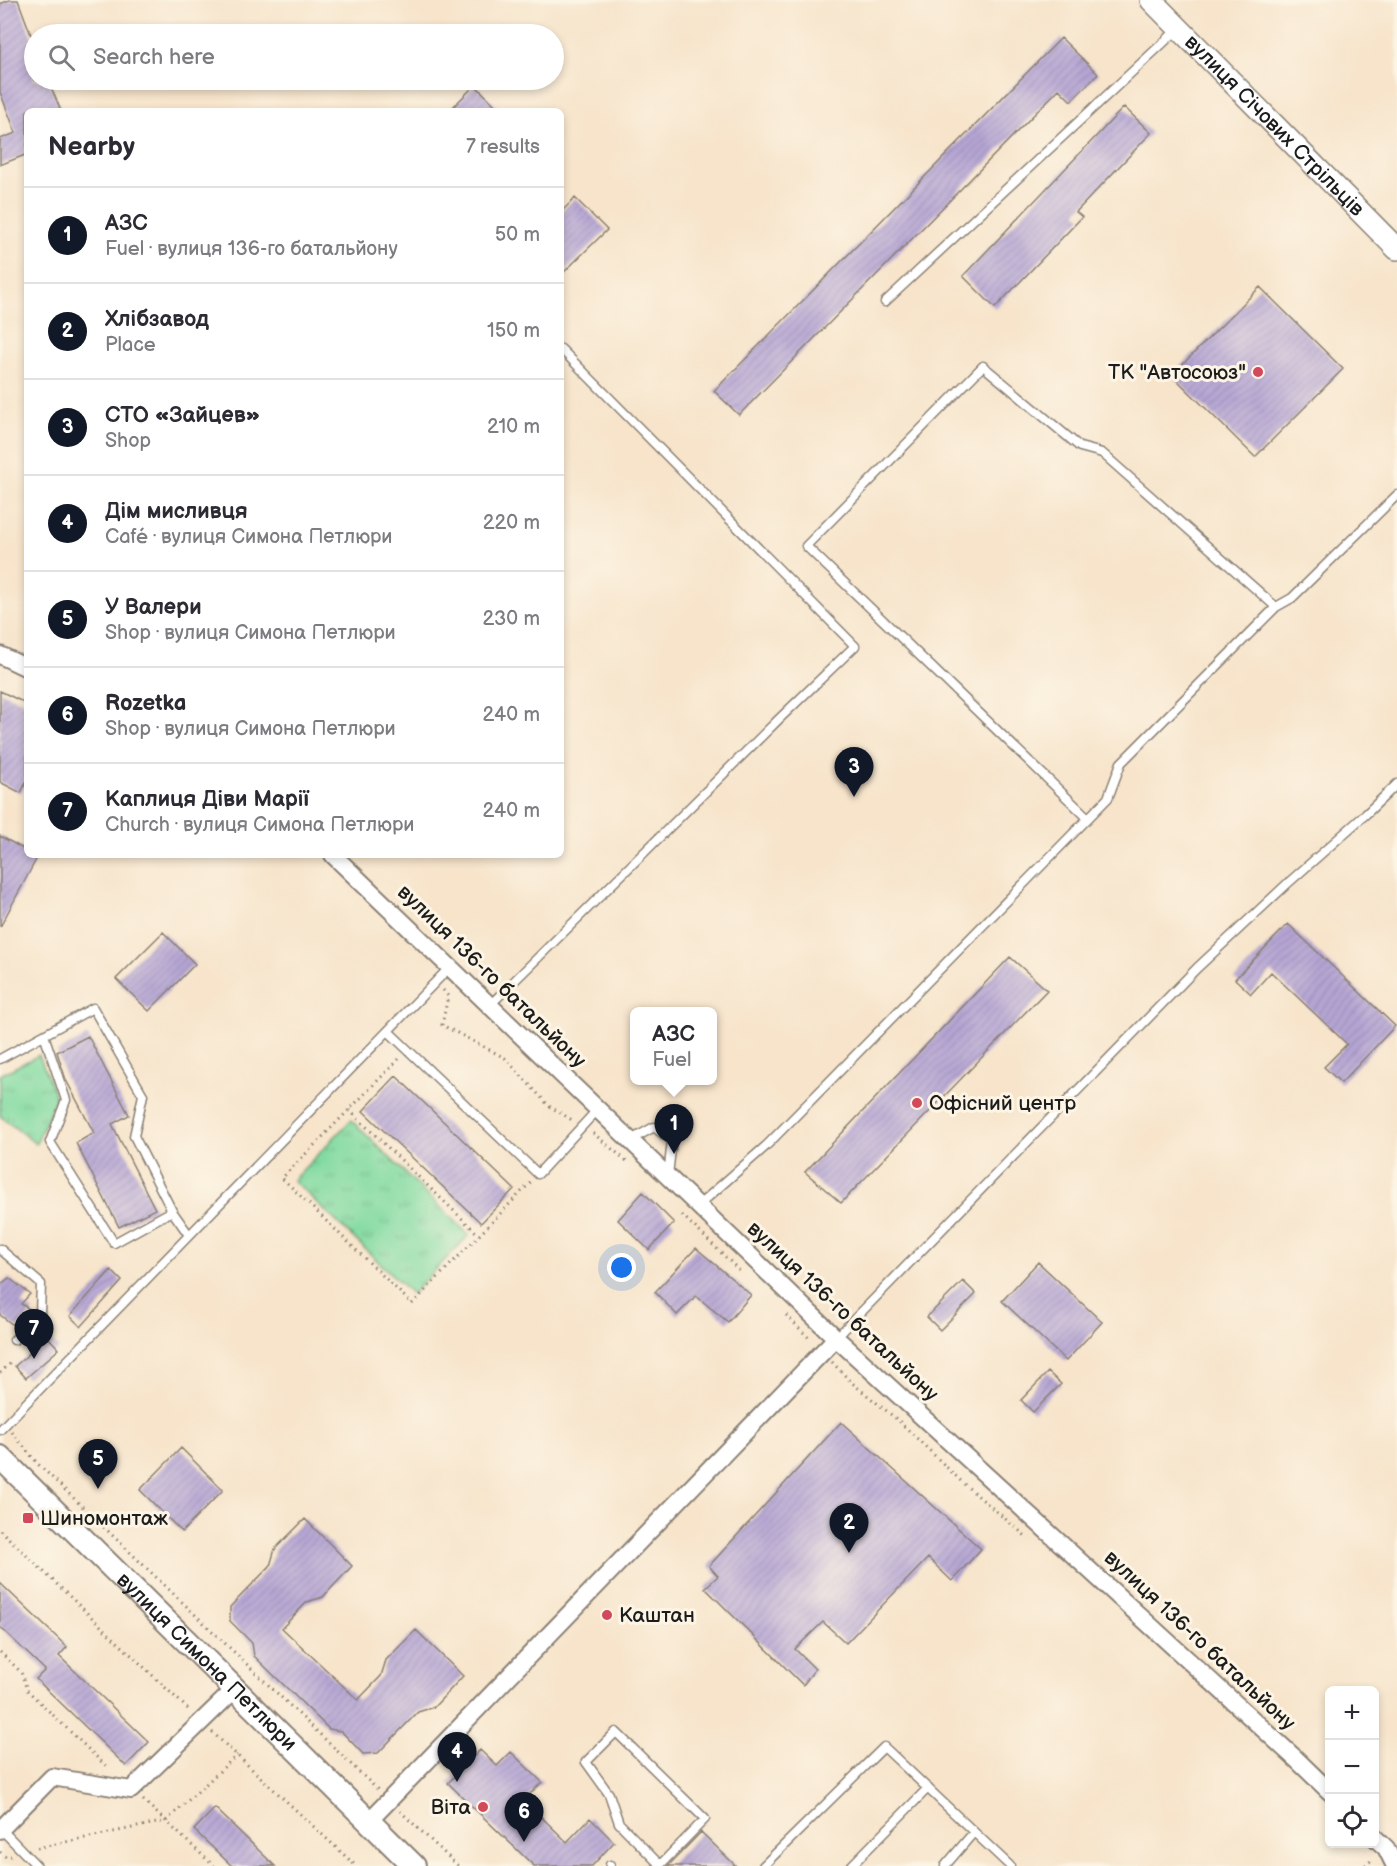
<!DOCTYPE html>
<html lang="en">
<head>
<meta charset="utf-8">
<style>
  body { margin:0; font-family:"Balsamiq Sans",sans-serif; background:#f2f2f3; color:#2b2b33 }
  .controls { position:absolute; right:18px; bottom:18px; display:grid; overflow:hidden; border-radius:9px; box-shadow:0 3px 9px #0003 }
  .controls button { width:54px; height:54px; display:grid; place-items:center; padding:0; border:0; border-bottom:2px solid #e1e1e2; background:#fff; color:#2b2b33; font:30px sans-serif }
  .you { position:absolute; left:622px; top:1268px; width:21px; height:21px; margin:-15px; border:4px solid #fff; border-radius:50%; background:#1a73e8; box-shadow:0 0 0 9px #1a73e833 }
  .badge { display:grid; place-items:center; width:39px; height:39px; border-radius:50%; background:#111827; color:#fff; font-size:20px; font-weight:700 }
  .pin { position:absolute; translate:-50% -50px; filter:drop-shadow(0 2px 3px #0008) }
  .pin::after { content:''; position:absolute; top:32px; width:21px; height:18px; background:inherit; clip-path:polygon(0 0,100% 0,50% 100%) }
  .popup { position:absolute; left:630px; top:1007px; width:87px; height:78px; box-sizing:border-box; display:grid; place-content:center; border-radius:9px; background:#fff; filter:drop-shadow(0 2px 4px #0005); font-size:20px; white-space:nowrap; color:#7c7c81 }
  .popup b { font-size:22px; color:#2b2b33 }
  .popup::after { content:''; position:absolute; left:50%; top:100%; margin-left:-12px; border:12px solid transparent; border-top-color:#fff }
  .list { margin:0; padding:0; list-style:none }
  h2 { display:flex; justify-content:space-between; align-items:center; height:78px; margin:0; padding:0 24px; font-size:26px }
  h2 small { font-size:20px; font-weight:400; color:#7c7c81 }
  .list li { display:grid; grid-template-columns:39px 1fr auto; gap:18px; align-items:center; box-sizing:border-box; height:96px; padding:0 24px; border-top:2px solid #e1e1e2 }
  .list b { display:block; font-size:22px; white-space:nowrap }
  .list p { margin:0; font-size:20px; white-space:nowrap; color:#7c7c81 }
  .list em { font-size:20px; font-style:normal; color:#7c7c81 }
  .icon { flex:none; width:33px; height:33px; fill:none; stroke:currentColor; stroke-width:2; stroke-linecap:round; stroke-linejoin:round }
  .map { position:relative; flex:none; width:1397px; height:1866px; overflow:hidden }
  .search { position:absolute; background:#fff; box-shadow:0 3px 9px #0003; left:24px; top:24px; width:540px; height:66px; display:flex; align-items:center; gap:15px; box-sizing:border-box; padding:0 21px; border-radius:33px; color:#7c7c81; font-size:22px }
  .panel { position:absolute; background:#fff; box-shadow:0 3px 9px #0003; left:24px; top:108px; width:540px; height:750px; border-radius:9px }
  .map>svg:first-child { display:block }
</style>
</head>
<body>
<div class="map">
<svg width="1397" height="1866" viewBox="0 0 1397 1866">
  <defs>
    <pattern id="park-tufts" width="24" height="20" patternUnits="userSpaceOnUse" patternTransform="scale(1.5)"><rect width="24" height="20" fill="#81daa0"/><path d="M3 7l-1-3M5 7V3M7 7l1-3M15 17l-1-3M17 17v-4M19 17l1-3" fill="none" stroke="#6fba89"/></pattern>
    <pattern id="building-hatch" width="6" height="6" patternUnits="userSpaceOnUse" patternTransform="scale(1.5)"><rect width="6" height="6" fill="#b5a5d4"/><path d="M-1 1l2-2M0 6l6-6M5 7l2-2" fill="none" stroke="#9b8db5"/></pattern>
  </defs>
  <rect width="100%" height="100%" fill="#fcf5e5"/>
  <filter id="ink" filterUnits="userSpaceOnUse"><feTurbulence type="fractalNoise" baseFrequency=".0167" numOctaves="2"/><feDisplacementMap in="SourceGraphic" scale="12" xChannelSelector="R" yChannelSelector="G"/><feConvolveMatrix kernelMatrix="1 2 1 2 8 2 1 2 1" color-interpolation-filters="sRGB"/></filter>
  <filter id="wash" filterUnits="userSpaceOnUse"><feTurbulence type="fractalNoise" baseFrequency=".008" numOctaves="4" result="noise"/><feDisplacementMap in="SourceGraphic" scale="24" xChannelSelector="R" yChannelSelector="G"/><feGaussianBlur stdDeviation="1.35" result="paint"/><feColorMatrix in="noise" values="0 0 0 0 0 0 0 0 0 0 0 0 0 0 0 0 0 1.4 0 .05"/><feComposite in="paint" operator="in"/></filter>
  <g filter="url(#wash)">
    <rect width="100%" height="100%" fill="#f7e4cb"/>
    <!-- park -->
    <path fill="url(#park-tufts)" stroke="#4e7b5e" stroke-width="1.5" d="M39 1055 56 1098 36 1144 0 1116V1075Z
      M351 1120 469 1235 412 1294 293 1180Z"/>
    <g id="blocks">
      <!-- building -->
      <path fill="url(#building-hatch)" d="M9 0H18L34 43V80H48L61 111H27V159L25 155 0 165V139L16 133 0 92V4Z
        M1061 38 1098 74 1071 101 1059 89 739 415 714 391Z
        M475 85 501 111H449Z
        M1124 107 1151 133 1076 212 1082 217 995 308 963 276Z
        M575 198 607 230 561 275V212Z
        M1260 287 1343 369 1255 457 1172 375Z
        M0 691 27 704V780L21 793 0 782Z
        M0 836 27 851V855L38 856 0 927Z
        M1288 924 1395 1026 1341 1083 1324 1067 1347 1044 1271 972 1251 994 1235 979Z
        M163 932 195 964 149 1011 116 979Z
        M1010 957 1047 990 841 1203 805 1172Z
        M88 1036 129 1115 112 1124 155 1209 119 1227 76 1143 94 1133 66 1080 57 1052Z
        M396 1076 514 1189 481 1223 363 1111Z
        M643 1192 674 1223 649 1250 618 1220Z
        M696 1248 751 1295 728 1322 696 1296 677 1315 655 1292Z
        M1038 1262 1102 1322 1066 1361 1002 1301Z
        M111 1270 122 1281 81 1327 70 1316Z
        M9 1278 30 1294 21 1304 33 1311 17 1328 0 1315V1285Z
        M963 1281 976 1294 940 1330 927 1317Z
        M48 1337 59 1349 26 1378 15 1366Z
        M1048 1372 1061 1384 1033 1412 1021 1400Z
        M841 1422 981 1549 952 1581 928 1558 846 1643 823 1622 795 1649 815 1669 803 1685 705 1588 718 1576 709 1566Z
        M181 1448 223 1490 182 1532 140 1490Z
        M305 1519 352 1566 323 1597 307 1602 282 1628 358 1700 381 1676 386 1660 416 1630 463 1676 434 1707 418 1712 378 1753 363 1754 341 1731 329 1729 254 1656 252 1643 230 1621V1607L270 1566 275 1549Z
        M0 1583 67 1647 59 1656 149 1742 126 1766 36 1679 45 1670 0 1627Z
        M480 1750 497 1766 511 1752 542 1782 524 1800 567 1842 590 1818 614 1842 592 1866H534L448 1783Z
        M215 1808 275 1866H232L194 1830Z
        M701 1832 736 1866H668Z"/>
    </g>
  </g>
  <g filter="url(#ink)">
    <use href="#blocks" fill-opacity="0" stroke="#8a8074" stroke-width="1.5"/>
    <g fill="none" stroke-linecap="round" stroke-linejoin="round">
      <defs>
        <path id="service" d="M885 302 1178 29
          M1088 818 806 546 983 366 1080 447 1102 453 1276 607
          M490 1005 779 719 855 646 561 349
          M388 1031 538 1174 598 1109
          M44 1035 66 1100 50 1142 114 1243 172 1211
          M0 1059 93 1008 143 1095 134 1136 172 1211 189 1235
          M631 1140 654 1127 672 1141 668 1175
          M699 1205 766 1146 1108 798 1121 763 1276 607 1292 598 1397 495
          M0 1249 41 1284 40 1314 14 1340
          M836 1338 1197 968 1287 884 1366 814 1397 784
          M0 1430 449 968
          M1 1829 37 1866
          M610 1865V1866
          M659 1866 705 1819 616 1732 586 1762 609 1794 619 1823 660 1865
          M763 1866 884 1747 1010 1866
          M851 1866 928 1788
          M945 1866 974 1832"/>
        <path id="minor" d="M0 655 27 668
          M333 855 836 1338 1296 1759 1330 1792
          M369 1821 836 1338
          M0 1830 52 1777 131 1790 235 1689
          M1374 1837 1386 1848 1395 1866"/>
        <g id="tertiary">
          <path id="s1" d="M1151 0 1397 249"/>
        </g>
        <g id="secondary">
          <path id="s2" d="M0 1457 414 1866"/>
        </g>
      </defs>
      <!-- service casing -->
      <use href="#service" stroke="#8a8074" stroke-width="11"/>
      <!-- minor casing -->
      <use href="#minor" stroke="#8a8074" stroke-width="20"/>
      <!-- tertiary casing -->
      <use href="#tertiary" stroke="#8a8074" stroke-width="24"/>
      <!-- secondary casing -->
      <use href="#secondary" stroke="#8a8074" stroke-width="26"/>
      <!-- path -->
      <path stroke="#8a8074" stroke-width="3" stroke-dasharray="1.5 4.5" stroke-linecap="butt" d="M443 990 448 996 442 1025 505 1058 549 1106 572 1120
        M399 1059 282 1178 412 1304 531 1182
        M349 1110 479 1235
        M593 1133 629 1163
        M682 1215 740 1271
        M786 1315 811 1340
        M832 1362 851 1382 899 1421 965 1485 1028 1538
        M0 1373 11 1363
        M12 1432 37 1463 378 1790
        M0 1530 190 1711
        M0 1652 21 1672 27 1690 109 1769
        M212 1732 356 1866
        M143 1800 214 1866
        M400 1811 458 1866
        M37 1848 166 1821 237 1755
        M0 1852 6 1857 11 1856
        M1365 1866 1373 1859"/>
      <!-- service -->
      <use href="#service" stroke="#fff" stroke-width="8"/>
      <!-- minor -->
      <use href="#minor" stroke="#fff" stroke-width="16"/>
      <!-- tertiary -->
      <use href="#tertiary" stroke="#fff" stroke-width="21"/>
      <!-- secondary -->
      <use href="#secondary" stroke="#fff" stroke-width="22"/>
    </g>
  </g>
  <!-- markers -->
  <g fill="#d1495b" stroke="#fcf5e5" stroke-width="2">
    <circle cx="1258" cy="372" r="6"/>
    <circle cx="917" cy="1103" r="6"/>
    <rect x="22" y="1512" width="12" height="12" rx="3"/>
    <circle cx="607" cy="1615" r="6"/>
    <circle cx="483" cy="1807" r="6"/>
  </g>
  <g text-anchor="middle" stroke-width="6" stroke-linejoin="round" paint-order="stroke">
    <!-- street labels -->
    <g font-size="21" fill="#1c1c1c" stroke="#fcf5e5">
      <text dy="7" stroke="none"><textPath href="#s1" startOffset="176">вулиця Січових Стрільців</textPath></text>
      <text transform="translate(492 976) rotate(44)" y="7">вулиця 136-го батальйону</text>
      <text transform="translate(843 1311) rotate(43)" y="7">вулиця 136-го батальйону</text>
      <text transform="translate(1200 1640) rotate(43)" y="7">вулиця 136-го батальйону</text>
      <text dy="7" stroke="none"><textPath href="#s2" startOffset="291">вулиця Симона Петлюри</textPath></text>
    </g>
    <!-- poi labels -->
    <g font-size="21" fill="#1c1c1c" stroke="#fcf5e5" text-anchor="start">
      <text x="1246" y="379" text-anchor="end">ТК "Автосоюз"</text>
      <text x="929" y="1110">Офісний центр</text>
      <text x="40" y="1525">Шиномонтаж</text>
      <text x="619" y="1622">Каштан</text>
      <text x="471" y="1814" text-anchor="end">Віта</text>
    </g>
  </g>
</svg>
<div class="controls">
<button>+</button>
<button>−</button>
<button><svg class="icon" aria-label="locate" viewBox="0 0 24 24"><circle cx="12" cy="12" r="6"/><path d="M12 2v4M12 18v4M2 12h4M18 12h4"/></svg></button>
</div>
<div class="you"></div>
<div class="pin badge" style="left:674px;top:1154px">1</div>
<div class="popup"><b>АЗС</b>Fuel</div>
<div class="pin badge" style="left:849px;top:1553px">2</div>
<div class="pin badge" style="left:854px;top:797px">3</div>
<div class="pin badge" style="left:457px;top:1782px">4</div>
<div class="pin badge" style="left:98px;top:1489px">5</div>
<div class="pin badge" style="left:524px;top:1842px">6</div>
<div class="pin badge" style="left:34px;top:1359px">7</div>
<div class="search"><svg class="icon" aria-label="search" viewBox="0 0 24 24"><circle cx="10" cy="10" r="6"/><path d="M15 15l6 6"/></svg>Search here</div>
<section class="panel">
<h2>Nearby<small>7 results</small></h2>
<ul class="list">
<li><span class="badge">1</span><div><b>АЗС</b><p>Fuel · вулиця 136-го батальйону</p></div><em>50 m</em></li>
<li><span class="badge">2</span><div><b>Хлібзавод</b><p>Place</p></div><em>150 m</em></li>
<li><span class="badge">3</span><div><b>СТО «Зайцев»</b><p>Shop</p></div><em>210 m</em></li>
<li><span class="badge">4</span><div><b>Дім мисливця</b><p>Café · вулиця Симона Петлюри</p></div><em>220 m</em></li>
<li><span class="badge">5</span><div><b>У Валери</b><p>Shop · вулиця Симона Петлюри</p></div><em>230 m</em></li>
<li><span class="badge">6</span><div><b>Rozetka</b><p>Shop · вулиця Симона Петлюри</p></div><em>240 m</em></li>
<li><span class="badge">7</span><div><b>Каплиця Діви Марії</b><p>Church · вулиця Симона Петлюри</p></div><em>240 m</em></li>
</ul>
</section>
</div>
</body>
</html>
